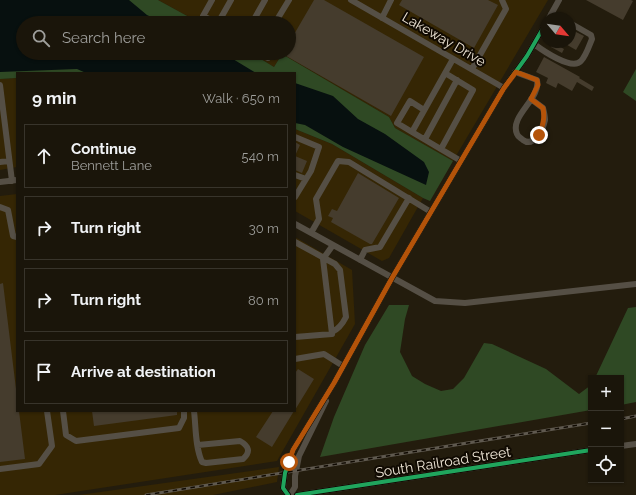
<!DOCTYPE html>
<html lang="en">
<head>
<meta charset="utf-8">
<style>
  body { margin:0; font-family:Raleway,sans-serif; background:#272218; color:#f1f3f6 }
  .controls { position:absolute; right:12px; bottom:12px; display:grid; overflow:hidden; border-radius:0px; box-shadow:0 1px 3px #0004 }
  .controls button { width:36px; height:36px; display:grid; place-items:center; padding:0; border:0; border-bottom:1px solid #38342b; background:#1a150a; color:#f1f3f6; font:20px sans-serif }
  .compass { position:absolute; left:540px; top:12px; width:36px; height:36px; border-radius:50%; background:#1a150a; box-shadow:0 1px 3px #0004; rotate:119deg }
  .stop { position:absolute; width:12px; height:12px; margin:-9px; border:3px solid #b45309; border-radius:50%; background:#fff }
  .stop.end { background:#b45309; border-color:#fff; box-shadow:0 1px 4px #0008 }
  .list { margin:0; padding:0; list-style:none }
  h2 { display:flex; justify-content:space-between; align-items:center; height:52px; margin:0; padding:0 16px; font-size:17px }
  h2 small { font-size:13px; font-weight:400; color:#9f9f9c }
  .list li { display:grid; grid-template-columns:26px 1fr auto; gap:12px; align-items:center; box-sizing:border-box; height:64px; margin:0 8px 8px; padding:0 8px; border:1px solid #38342b; border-radius:0px }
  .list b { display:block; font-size:15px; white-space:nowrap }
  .list p { margin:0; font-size:13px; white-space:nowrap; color:#9f9f9c }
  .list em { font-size:13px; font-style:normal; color:#9f9f9c }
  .icon { flex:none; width:22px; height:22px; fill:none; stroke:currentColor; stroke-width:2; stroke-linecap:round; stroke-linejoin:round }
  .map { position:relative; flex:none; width:636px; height:495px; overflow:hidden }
  .search { position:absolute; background:#1a150a; box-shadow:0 1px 3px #0004; left:16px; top:16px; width:280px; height:44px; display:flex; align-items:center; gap:10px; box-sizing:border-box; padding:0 14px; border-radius:22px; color:#9f9f9c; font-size:15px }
  .panel { position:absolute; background:#1a150a; box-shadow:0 1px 3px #0004; left:16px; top:72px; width:280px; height:340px; border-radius:0px }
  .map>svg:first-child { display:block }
</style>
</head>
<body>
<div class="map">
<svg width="636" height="495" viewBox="0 0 636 495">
  <rect width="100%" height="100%" fill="#231c0d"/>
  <!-- built -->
  <path fill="#352604" d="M158 0H548L453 161 395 128 389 117 282 54 274 67 251 53H289V23H200Z
    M17 78V167L0 170V79Z
    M295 129 332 144 423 198 389 258 382 261 295 211Z
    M17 194V411H295V237L352 270 355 324 277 461 55 495H0V196Z
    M279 467 277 482 213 495H79Z"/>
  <!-- green -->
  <path fill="#2f4924" d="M0 0H158L200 23H23V53H251L274 67 282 54 389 117 395 128 453 161 430 201 423 198 332 144 295 129V73H17V78L0 79Z
    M636 69V101L623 92Z
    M389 305H409L405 319 400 352 412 376 425 384 441 391 453 389 464 378 484 343 492 344 546 369 579 394 591 385V410L320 457 334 417 365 345Z
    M636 307V402L621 405V378H595L628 308Z"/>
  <!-- water -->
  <path fill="#07100f" d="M0 0H129L147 15 164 23H23V53H223L256 73H86L77 69 0 72Z
    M295 83 333 96 358 119 385 134 424 162 429 172 426 185 343 147 305 125 295 123Z"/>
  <!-- building -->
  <path fill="#453c2d" d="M314 0H324L424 57 391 116 281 53H289V43Z
    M402 0H488L498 5 474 48 399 5Z
    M586 0H631L633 1 623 20Z
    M572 30 584 36 576 50 562 42H570V34Z
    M553 43 564 49 562 53 551 47Z
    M544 57 580 77 579 78 594 87 592 91 577 82 572 91 558 83 556 88 546 83 548 78 536 72Z
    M295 142 300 145 295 156 307 161 302 173 295 170Z
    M358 173 399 198 372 244H370L331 222 333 218 328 216 332 209 337 211Z
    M3 283 17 397V411H19L25 459 0 462V284Z
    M298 369 314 379 295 410V373Z
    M92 411H177V415L94 426Z
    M273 411H294L272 447 256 437Z"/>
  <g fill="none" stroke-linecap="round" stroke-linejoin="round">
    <!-- minor -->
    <path stroke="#554f45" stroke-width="6" d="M212 0 203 16 217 23
      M351 0 504 88
      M551 14 560 18
      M382 18 391 0
      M549 18 559 0
      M218 23 231 0
      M252 23 265 0
      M275 23 289 0
      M534 44C542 50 572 71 581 61 586 56 589 46 592 39L591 35 570 23
      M258 53 268 58 271 53
      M453 59 412 132 461 161
      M472 69 506 9 502 0
      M515 72 537 80C541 99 509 116 517 134 518 137 521 138 523 140 534 148 543 129 545 120 545 116 544 112 543 108L531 99
      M0 85 12 181
      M412 132 397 123 410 101 424 110
      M295 137 319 147 311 171 295 197
      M425 139 457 80
      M441 149 473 90 445 73
      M0 162 9 161
      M295 175 306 179
      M0 182 17 180
      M0 207 8 210 13 236 17 237
      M295 224 435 301 465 303 636 284
      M311 233 319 219 316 199 338 161 349 162 431 212
      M295 242 335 264 340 270 346 317C343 323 339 329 332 332
      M360 260 365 250 380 247 409 198
      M295 337 332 334 323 259 333 245
      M295 359 324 354 343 366
      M63 411 66 435 76 441 179 428 184 418V411
      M194 411C196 427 195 447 202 462L206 463 243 459C251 452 249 446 240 441L198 445
      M621 446 636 444
      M0 469 39 464 52 446 47 411
      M288 495 283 488 285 473 293 450 334 383 392 278 504 88 527 56 546 23
      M290 495 295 487V476L299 456 326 401
      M297 495 591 450"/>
    <defs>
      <path id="rail" d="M621 419 636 416
        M146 495 591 423"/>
    </defs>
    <!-- rail casing -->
    <use href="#rail" stroke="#5f594f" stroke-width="3"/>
    <!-- rail -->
    <use href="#rail" stroke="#100a02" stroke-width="1.5" stroke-dasharray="4.5" stroke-linecap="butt"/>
    <defs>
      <path id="cycleway" d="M288 495 283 488 285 473 293 450 334 383 392 278 504 88 527 56 546 23
        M297 495 591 450"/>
    </defs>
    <!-- cycleway casing -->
    <use href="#cycleway" stroke="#100a02" stroke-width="6"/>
    <!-- cycleway -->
    <use href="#cycleway" stroke="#20a55d" stroke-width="4"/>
  </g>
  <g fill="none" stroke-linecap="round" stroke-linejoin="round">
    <!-- route -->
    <path stroke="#b45309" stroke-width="5" d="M289 462 293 450 334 383 392 278 504 88 516 72 537 80 538 85 531 99 543 108C545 118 543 125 539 135"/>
  </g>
  <g text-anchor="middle" stroke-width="4" stroke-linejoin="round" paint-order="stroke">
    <!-- street labels -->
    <g font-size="14" fill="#eee5d6" stroke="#100a02">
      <text transform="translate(444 39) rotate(30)" y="5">Lakeway Drive</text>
      <text transform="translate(443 462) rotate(-9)" y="5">South Railroad Street</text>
    </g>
  </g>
</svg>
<div class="controls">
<button>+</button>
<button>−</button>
<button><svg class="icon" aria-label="locate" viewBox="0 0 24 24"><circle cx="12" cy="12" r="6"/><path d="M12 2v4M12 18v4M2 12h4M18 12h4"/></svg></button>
</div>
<svg class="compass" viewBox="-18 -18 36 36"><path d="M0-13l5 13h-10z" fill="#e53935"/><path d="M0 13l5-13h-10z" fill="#9f9f9c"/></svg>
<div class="stop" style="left:289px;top:462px"></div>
<div class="stop end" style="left:539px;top:135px"></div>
<div class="search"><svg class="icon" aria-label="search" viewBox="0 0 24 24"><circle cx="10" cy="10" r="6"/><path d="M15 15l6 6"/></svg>Search here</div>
<section class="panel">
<h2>9 min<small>Walk · 650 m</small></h2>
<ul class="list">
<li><svg class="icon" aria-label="ahead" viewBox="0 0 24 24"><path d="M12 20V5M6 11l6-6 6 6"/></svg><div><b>Continue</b><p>Bennett Lane</p></div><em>540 m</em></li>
<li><svg class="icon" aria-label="right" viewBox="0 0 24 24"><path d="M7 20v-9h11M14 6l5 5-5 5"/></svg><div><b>Turn right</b></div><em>30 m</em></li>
<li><svg class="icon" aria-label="right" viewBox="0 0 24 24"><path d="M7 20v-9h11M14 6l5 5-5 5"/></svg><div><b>Turn right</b></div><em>80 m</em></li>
<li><svg class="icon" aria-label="arrive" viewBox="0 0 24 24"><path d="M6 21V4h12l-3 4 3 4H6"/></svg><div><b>Arrive at destination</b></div></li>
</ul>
</section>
</div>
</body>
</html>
